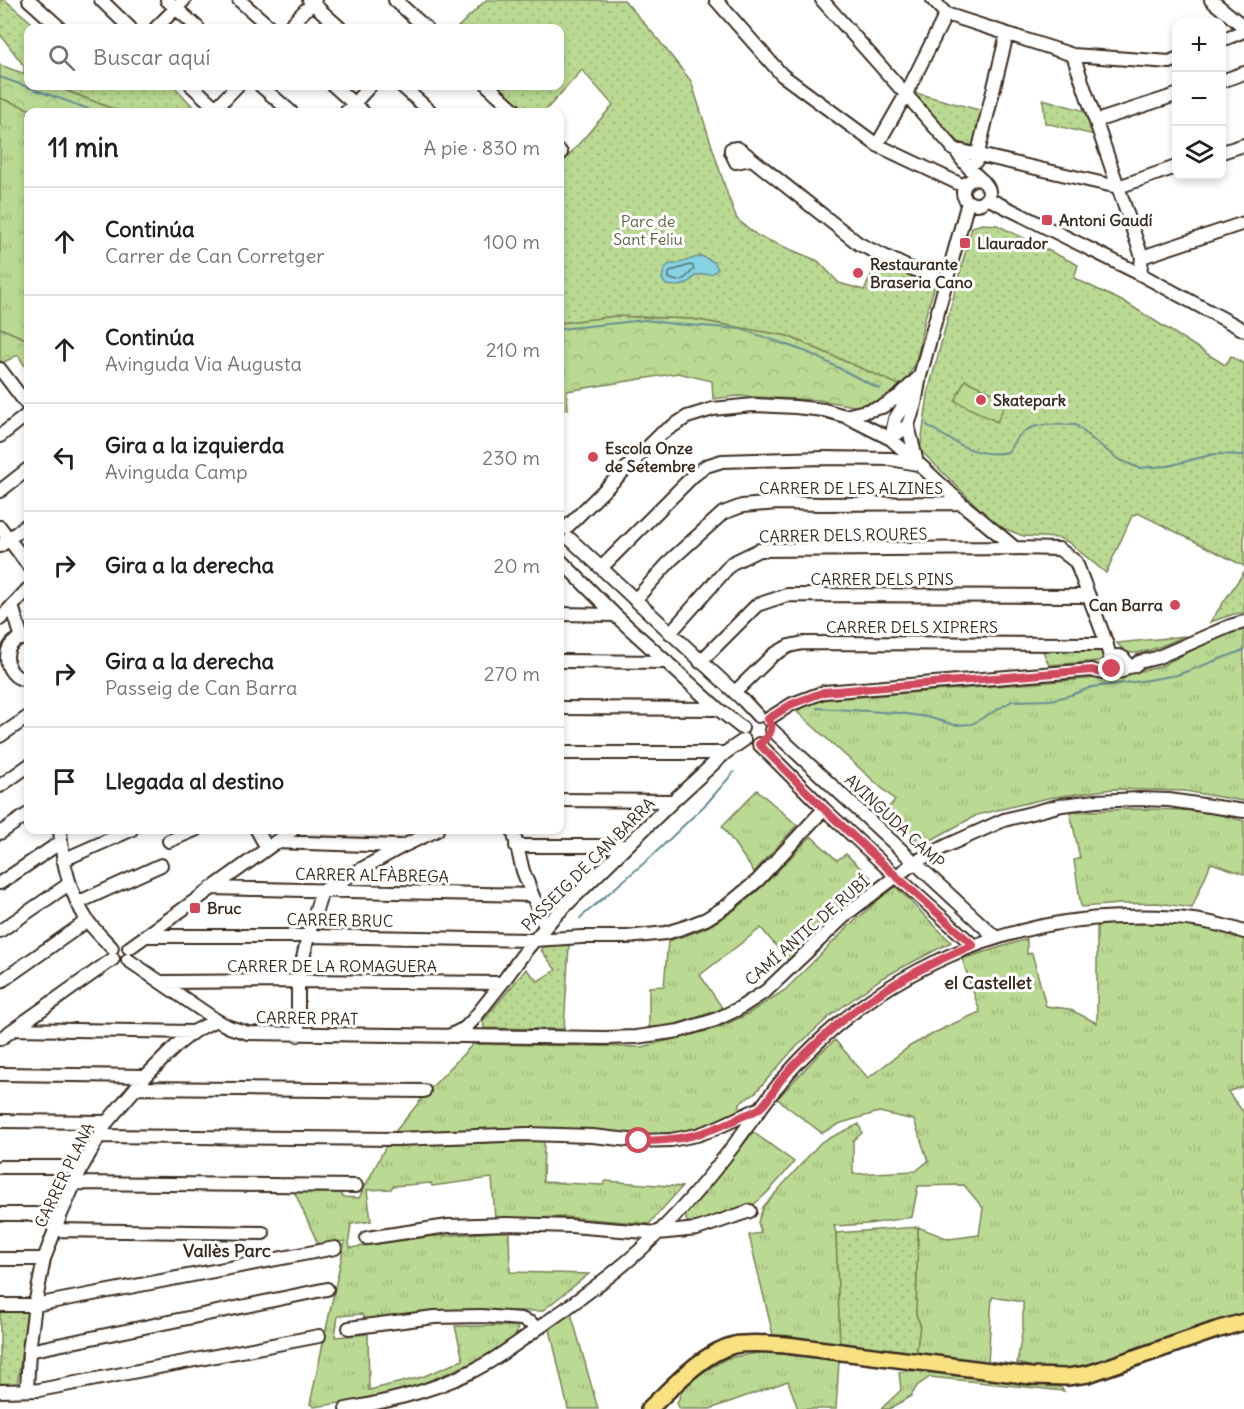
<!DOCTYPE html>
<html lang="es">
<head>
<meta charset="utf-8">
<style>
  body { margin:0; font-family:Delius,sans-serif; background:#f6f6f6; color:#202124 }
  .controls { position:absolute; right:18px; top:18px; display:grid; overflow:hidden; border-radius:12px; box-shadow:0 3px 9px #0003 }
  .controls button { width:54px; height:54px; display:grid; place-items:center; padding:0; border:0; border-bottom:2px solid #e0e0e0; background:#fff; color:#202124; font:30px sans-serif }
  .stop { position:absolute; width:18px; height:18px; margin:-14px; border:4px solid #d1495b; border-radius:50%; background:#fff }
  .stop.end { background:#d1495b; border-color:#fff; box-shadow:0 2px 6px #0008 }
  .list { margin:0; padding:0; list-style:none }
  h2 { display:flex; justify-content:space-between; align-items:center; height:78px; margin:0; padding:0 24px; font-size:26px }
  h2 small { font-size:20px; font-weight:400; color:#757577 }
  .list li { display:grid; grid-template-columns:39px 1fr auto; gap:18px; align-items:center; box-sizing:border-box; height:108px; padding:0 24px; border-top:2px solid #e0e0e0 }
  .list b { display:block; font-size:22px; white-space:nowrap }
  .list p { margin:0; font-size:20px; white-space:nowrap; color:#757577 }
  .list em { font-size:20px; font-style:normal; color:#757577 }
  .icon { flex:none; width:33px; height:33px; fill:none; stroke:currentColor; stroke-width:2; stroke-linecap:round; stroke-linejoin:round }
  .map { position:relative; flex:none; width:1244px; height:1409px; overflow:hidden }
  .search { position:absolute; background:#fff; box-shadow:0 3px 9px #0003; left:24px; top:24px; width:540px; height:66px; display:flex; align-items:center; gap:15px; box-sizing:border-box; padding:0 21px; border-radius:12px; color:#757577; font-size:22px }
  .panel { position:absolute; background:#fff; box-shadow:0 3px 9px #0003; left:24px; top:108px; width:540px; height:726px; border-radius:12px }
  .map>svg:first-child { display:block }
</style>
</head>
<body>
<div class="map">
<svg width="1244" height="1409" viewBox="0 0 1244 1409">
  <defs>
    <pattern id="grass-tufts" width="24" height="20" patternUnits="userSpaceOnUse" patternTransform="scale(1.5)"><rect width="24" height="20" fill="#bad992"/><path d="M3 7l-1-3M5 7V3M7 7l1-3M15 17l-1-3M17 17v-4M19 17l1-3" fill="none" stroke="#a1ba7d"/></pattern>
    <pattern id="forest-crowns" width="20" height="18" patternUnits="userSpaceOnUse" patternTransform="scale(1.5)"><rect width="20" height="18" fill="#bad992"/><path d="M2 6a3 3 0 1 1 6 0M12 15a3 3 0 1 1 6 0" fill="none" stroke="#a1ba7d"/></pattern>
    <pattern id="park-dots" width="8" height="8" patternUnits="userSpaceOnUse" patternTransform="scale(1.5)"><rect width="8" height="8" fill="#bad992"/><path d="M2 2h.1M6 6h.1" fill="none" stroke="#a1ba7d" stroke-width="1.8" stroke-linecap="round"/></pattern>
  </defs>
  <rect width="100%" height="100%" fill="#fff"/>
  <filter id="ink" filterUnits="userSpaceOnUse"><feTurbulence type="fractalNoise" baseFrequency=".0167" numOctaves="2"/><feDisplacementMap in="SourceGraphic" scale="12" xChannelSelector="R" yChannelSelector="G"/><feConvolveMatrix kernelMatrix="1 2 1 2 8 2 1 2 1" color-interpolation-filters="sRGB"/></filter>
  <g filter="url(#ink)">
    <!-- grass -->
    <path fill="url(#grass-tufts)" stroke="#7a8258" stroke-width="1.5" d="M0 98 37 112H28V340L0 328Z
      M1244 630V801L1185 791 1113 789 1048 798 977 815 922 845 887 809 895 800 796 711 820 700 1112 677 1159 667 1226 633Z
      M1186 636C1172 641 1142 657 1128 652 1123 651 1120 646 1117 643Z
      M1041 647 1104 650V658L1099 661 1049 665Z
      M757 790 797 825 754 872 722 826Z
      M1129 809C1168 809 1206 809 1244 821V874L1211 863 1192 908 1158 903 1120 904 1081 907 1074 860 1080 858 1070 812Z
      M811 836 837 860 846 854 871 878 832 920 789 962 761 928 700 975 723 1009 667 1027H649V987L664 986 668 941C679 937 692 934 703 929 746 909 778 870 811 836Z
      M896 887 951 942 882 978 830 1016 791 1052 756 1092 740 1103 739 1111C713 1123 692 1133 663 1135L515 1129 394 1133 429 1090 473 1044 642 1047 718 1028 744 1016 785 990 849 926 884 895Z
      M1149 922C1180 924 1216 925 1244 939V1086L1228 1092 1244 1113V1189L1242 1190 1244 1209V1315L1083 1369 1045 1370 1017 1363 1023 1327V1302L992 1297 988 1363 916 1355 920 1324 916 1315 918 1227 949 1239 979 1235 983 1208 964 1185 918 1186 912 1217 868 1224 834 1226 836 1233 840 1344 773 1335 749 1235 761 1233 758 1222 763 1208H762L821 1142 859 1124 862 1133 853 1141V1174L916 1171 928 1161 914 1120 879 1112 841 1123 822 1133 777 1099 820 1053 835 1040 868 1078 910 1046 948 1026 980 1012 962 959 1027 939V954L1032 953 1046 1006 1069 1009 1097 1023V925Z
      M753 1132 794 1162C784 1174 764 1199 751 1206 734 1215 710 1222 691 1224L686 1220V1214Z
      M544 1141 543 1182 603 1185 606 1181 682 1187 649 1224 565 1217 495 1219 492 1178 432 1186 431 1183 393 1186 391 1189 367 1190 371 1221 351 1224 349 1240 350 1248 426 1237 509 1231 510 1272 589 1274 542 1311H477L365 1320 362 1314 338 1316 335 1337 368 1334 369 1390 422 1377 463 1360 455 1326H518L516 1336 483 1358 419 1385 380 1397 314 1407 310 1404 345 1241 318 1244 294 1191 340 1192 343 1197 359 1198 386 1146Z
      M571 1313 598 1409H568L550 1329Z
      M764 1352 839 1361 836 1409H798L788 1381 710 1409H680L677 1404 683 1387 705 1371 727 1358Z
      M921 1370 1060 1387 1064 1391 930 1377 917 1386 911 1396 889 1409H881L901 1390 899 1372Z"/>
    <!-- forest -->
    <path fill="url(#forest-crowns)" stroke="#7a8258" stroke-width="1.5" d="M0 65 28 75V86H55L121 112H37L0 98Z
      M615 316 693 319 788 336 902 386 882 402 868 405 854 406 819 400 737 396 713 399 712 381 678 373 567 391 568 409 560 410V323Z
      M0 328 28 340V371L18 355 2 363 0 360Z"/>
    <!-- park -->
    <path fill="url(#park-dots)" stroke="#7a8258" stroke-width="1.5" d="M0 0H5L38 28H28V75L24 73V66L0 34Z
      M486 0H624L657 38 691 81 728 196 737 219 758 236 818 261 839 283 864 290 878 261 935 285C932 296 928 307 925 318 919 345 920 362 902 386L788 336 693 319 615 316 560 323V165L613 105 582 70 544 112H525L495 86H560V28H457Z
      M55 86H174L198 112H121Z
      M910 93H916L983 111 974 146 960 143Z
      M1043 99 1085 111 1094 135 1045 123Z
      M982 224 997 225 1078 265 1074 278 1128 304 1225 365 1231 356 1244 364V566L1138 513 1132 516 1106 573 1068 542 1059 538 1023 536 1001 527 991 520 920 450 929 389 972 227Z
      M1244 572V613L1234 614 1210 622Z
      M546 944 569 945 564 1029 484 1028 483 1021 526 969 538 981 556 970 541 950Z
      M918 1227 916 1315 920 1324 916 1355 840 1344 836 1233Z
      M0 1312H27L17 1387 0 1385Z"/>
    <!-- pitch -->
    <path fill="#bad992" stroke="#7a8258" stroke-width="1.5" d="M965 380 1007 400 997 422 955 401Z"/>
    <!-- water -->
    <path fill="#85d3e3" stroke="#678f94" stroke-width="1.5" d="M701 256 714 262 718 269 711 274 696 275C686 287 681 287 666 285L662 279 664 270 669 264H676Z"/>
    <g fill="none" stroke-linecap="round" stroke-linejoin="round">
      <!-- shore -->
      <path stroke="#596e6d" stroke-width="1.5" d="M690 265 693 266 694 269C686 277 682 285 669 278V273L671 271Z"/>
      <!-- stream -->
      <path stroke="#678f94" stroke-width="2" d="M0 77 83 107 95 112
        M560 329 645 320 674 324 741 329 807 352 880 389
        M927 425C951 441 978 459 1008 452 1012 447 1014 440 1019 436 1031 421 1059 425 1076 425L1092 439 1118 459 1139 468 1168 466 1214 454 1244 455
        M817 708 899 713 927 717 955 725 972 724 1012 701 1051 700 1071 695 1092 687 1142 681 1177 675 1244 650
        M580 918 651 857 707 803 734 772"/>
      <defs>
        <path id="minor" d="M29 0 60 28
          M101 0 130 28
          M167 0 198 28
          M239 0 271 28
          M309 0 340 28
          M395 0 426 28
          M716 0 782 75 877 145 964 186
          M822 0 957 152C961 159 966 165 972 171 979 179 998 189 984 201 981 204 976 205 971 203 955 197 965 173 983 181
          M933 0 946 14 1073 55 1170 62 1176 59
          M1211 0 1244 27
          M156 28 184 0
          M288 28 315 0
          M1222 40 1244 31
          M1073 55 1142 257 1140 274
          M1222 81 1244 73
          M192 86 216 108 225 112
          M261 86 291 112
          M334 86 363 112
          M402 86 431 112
          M488 86 517 112
          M216 108 237 86
          M346 112 370 86
          M1096 121 1176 95
          M877 145 905 96 946 14
          M953 149 1118 187 1176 167
          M560 152 561 153 560 154
          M1222 152 1244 145
          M751 159 736 162 731 152V149L737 148 742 151 859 244 907 267 946 281
          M976 161 1007 34
          M987 198 1140 274 1244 330
          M1142 257 1244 223
          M0 369 28 406
          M845 416 882 407 899 396 920 376
          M908 425 917 463
          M0 436 28 414
          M891 439 908 425 915 404 920 376 968 202
          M891 439 895 419 915 387
          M0 491 28 469
          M0 527 28 565
          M566 528 662 433 687 417 713 409 753 405 795 407 824 410 845 416 891 439 920 465 961 503 1015 548 1059 549 1076 562 1105 639 1111 660
          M570 539 744 701 758 716
          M0 546 28 524
          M560 560 615 615 718 709 742 728
          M601 568 693 476 706 466 722 461 824 458 891 459 917 464
          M635 600 672 559 723 513 742 506 777 503 821 504 961 503
          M12 606 22 638
          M560 614 615 615
          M0 619 28 589
          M670 633 732 563 759 550 1015 548
          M28 639C0 635 0 679 28 680
          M1110 664a8 8 0 1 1 16 0a8 8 0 1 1-16 0Z
          M560 661 667 662
          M700 662 757 605 787 595 1089 596
          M1124 668 1134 666 1139 662 1156 658 1230 626 1244 622
          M735 692 773 655 789 646 803 643 1107 644
          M560 708 718 709
          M768 719 792 704 824 692 1092 670 1098 672 1114 671
          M772 730 995 937
          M0 736 28 717
          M759 744 824 809 896 876 973 945
          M560 753H725
          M0 786 28 766
          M560 800 673 801
          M60 830C62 862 69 892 87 920 94 930 104 939 112 948
          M257 830 267 848
          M513 830 523 871 545 927
          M0 833 28 814
          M169 841 195 830
          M275 842 400 846
          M516 846H626
          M63 860 131 830
          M0 883 61 842
          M211 888 532 895
          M77 903 161 865
          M0 931 69 884
          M146 936H308L535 940 582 937H627L666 933 685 927 706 919 728 905 758 880 824 809
          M129 948 293 830
          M128 960 216 1020 229 1027 248 1033 605 1038 636 1037 679 1031 715 1020 738 1009 766 991 849 912 915 862 946 846 1004 820 1062 805 1096 801 1139 799 1169 800 1244 811
          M0 982 87 921
          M161 982 298 981 502 983
          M15 1029 193 1032
          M298 1035V981L308 936 322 891 401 847 437 830
          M451 1035 465 1028 472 1021 502 983 527 949 553 918 673 801 725 753 744 740
          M0 1039 113 959
          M0 1074 146 1076
          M137 1088 424 1091
          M0 1121 107 1122
          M100 1136 397 1139 527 1134 592 1136 639 1141 671 1140 697 1135 714 1129 758 1109
          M0 1167H82
          M76 1183 356 1186
          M0 1214H61
          M54 1230 263 1233
          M367 1238 448 1226 507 1224 571 1226 658 1233 697 1229 750 1211
          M0 1259H44
          M0 1305H35L335 1248
          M349 1328 434 1317 481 1316 521 1319 531 1323 537 1329
          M29 1351 327 1289
          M27 1390 29 1351 35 1305 44 1259 61 1214 82 1167 107 1122 146 1076 177 1045 193 1032 216 1020
          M0 1391 39 1390 319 1336
          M346 1409C396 1400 445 1388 489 1362 515 1346 539 1327 564 1310 598 1285 631 1261 660 1231 687 1205 711 1175 734 1145 756 1115 777 1083 804 1056 887 971 1002 920 1122 917 1164 915 1204 918 1244 932"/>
        <path id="major" d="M649 1409C673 1387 702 1353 734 1345 751 1342 769 1344 786 1345L1031 1376 1067 1377 1088 1374 1216 1330 1244 1322"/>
      </defs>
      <!-- minor casing -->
      <use href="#minor" stroke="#3b2a1e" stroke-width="16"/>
      <!-- major casing -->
      <use href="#major" stroke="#3b2a1e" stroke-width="20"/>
      <!-- minor -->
      <use href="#minor" stroke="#fff" stroke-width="12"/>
      <!-- major -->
      <use href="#major" stroke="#f9e181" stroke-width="15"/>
    </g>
  </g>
  <g fill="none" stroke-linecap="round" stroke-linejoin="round" filter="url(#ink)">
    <!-- route -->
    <path stroke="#d1495b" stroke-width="8" d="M639 1141C680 1141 704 1135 741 1117 747 1114 756 1112 761 1107 769 1100 774 1089 780 1081 798 1060 818 1041 839 1023 879 990 925 965 973 945L896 876 824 809 759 744C768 738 776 729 768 719L792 704 824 692 1092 670 1098 672 1114 671 1112 669"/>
  </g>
  <!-- markers -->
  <g fill="#d1495b" stroke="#fff" stroke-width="2">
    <rect x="1041" y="214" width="12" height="12" rx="3"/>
    <rect x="959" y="237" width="12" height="12" rx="3"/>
    <circle cx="858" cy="273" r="6"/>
    <circle cx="981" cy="400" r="6"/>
    <circle cx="593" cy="457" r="6"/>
    <circle cx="1175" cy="605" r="6"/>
    <rect x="189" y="902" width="12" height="12" rx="3"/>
  </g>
  <g text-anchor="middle" stroke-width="6" stroke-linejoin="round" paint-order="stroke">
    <!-- poi labels -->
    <g font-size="16" font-weight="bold" fill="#3b2a1e" stroke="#fff" text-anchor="start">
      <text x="1059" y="226">Antoni Gaudí</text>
      <text x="977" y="249">Llaurador</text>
      <text x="870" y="270">Restaurante<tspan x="870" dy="18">Braseria Cano</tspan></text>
      <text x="993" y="406">Skatepark</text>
      <text x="605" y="454">Escola Onze<tspan x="605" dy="18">de Setembre</tspan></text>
      <text x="1163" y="611" text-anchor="end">Can Barra</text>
      <text x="207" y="914">Bruc</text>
    </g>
    <!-- park labels -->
    <g font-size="16" fill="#615f41" stroke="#fff">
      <text x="648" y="227">Parc de<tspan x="648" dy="18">Sant Feliu</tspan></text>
    </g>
    <!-- street labels -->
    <g font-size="16" fill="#3b2a1e" stroke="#fff">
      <text x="851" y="494">CARRER DE LES ALZINES</text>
      <text transform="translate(843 535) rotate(-1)" y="6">CARRER DELS ROURES</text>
      <text x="882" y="585">CARRER DELS PINS</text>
      <text x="912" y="633">CARRER DELS XIPRERS</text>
      <text transform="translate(895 821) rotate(43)" y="6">AVINGUDA CAMP</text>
      <text transform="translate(588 864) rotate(-45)" y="6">PASSEIG DE CAN BARRA</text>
      <text transform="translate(372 875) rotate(1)" y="6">CARRER ALFÀBREGA</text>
      <text transform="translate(340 920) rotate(1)" y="6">CARRER BRUC</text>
      <text transform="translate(807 930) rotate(-41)" y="6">CAMÍ ANTIC DE RUBÍ</text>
      <text x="332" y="972">CARRER DE LA ROMAGUERA</text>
      <text transform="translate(307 1018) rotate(1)" y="6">CARRER PRAT</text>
      <text transform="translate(64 1175) rotate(-64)" y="6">CARRER PLANA</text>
    </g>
    <!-- neighbourhood labels -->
    <g font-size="18" font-weight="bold" fill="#3b2a1e" stroke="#fff">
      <text x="988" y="989">el Castellet</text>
      <text x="227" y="1257">Vallès Parc</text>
    </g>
  </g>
</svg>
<div class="controls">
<button>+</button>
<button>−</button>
<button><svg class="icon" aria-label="layers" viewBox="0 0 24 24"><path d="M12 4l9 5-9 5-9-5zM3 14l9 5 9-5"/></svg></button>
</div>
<div class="stop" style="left:639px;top:1141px"></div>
<div class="stop end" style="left:1112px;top:669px"></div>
<div class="search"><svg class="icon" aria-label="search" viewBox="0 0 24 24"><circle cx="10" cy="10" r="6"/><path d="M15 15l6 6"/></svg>Buscar aquí</div>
<section class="panel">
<h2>11 min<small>A pie · 830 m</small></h2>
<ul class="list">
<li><svg class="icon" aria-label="ahead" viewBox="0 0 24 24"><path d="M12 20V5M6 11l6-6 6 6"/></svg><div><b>Continúa</b><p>Carrer de Can Corretger</p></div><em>100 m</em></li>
<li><svg class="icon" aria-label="ahead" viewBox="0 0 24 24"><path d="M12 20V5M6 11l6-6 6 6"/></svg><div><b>Continúa</b><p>Avinguda Via Augusta</p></div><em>210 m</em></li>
<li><svg class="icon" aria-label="left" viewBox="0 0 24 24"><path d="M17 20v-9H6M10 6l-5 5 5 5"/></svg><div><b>Gira a la izquierda</b><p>Avinguda Camp</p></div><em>230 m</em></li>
<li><svg class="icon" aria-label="right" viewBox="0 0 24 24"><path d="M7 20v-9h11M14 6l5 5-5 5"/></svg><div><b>Gira a la derecha</b></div><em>20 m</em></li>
<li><svg class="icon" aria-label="right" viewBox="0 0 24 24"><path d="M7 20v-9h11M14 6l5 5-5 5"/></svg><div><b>Gira a la derecha</b><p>Passeig de Can Barra</p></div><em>270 m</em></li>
<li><svg class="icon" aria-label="arrive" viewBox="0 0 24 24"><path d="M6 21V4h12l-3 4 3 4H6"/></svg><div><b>Llegada al destino</b></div></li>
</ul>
</section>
</div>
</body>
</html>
